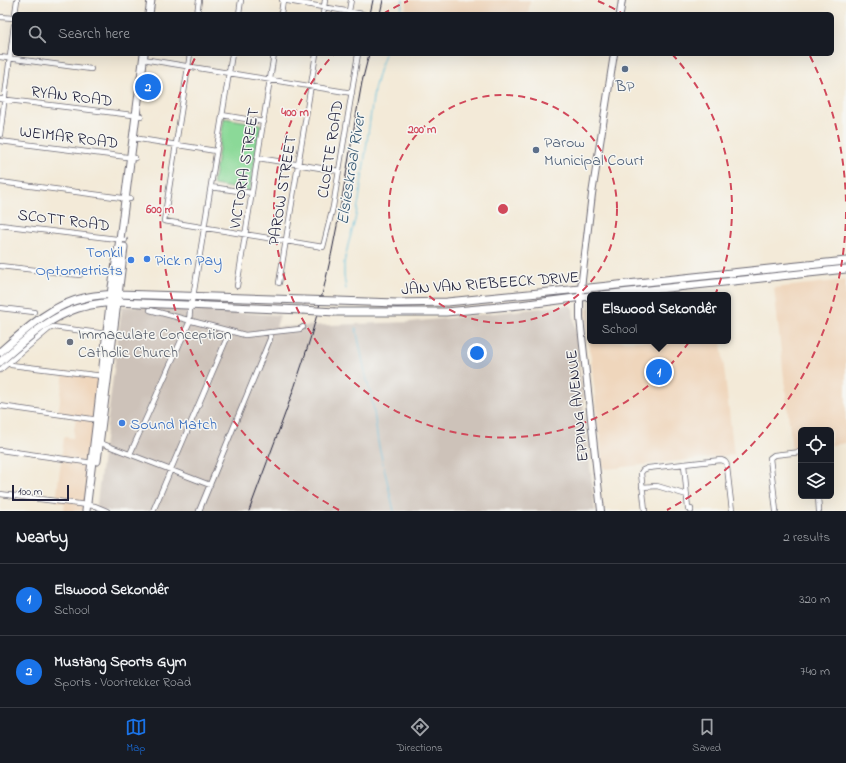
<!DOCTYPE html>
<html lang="en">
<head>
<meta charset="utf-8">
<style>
  body { margin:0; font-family:"Indie Flower",sans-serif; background:#242831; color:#f1f3f6 }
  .controls { position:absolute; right:12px; bottom:12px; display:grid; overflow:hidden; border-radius:6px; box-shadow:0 4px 16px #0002 }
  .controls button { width:36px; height:36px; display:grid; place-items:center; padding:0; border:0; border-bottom:1px solid #363941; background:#171b24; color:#f1f3f6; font:20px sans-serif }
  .scale { position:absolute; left:12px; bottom:10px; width:57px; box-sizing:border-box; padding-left:4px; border:2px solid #22223b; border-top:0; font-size:11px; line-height:14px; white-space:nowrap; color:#22223b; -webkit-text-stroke:3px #f6f6f2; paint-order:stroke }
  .you { position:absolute; left:477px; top:353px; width:14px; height:14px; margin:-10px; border:3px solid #fff; border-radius:50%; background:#1a73e8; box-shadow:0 0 0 6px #1a73e833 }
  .badge { display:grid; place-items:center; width:26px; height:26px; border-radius:50%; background:#1a73e8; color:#fff; font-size:13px; font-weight:700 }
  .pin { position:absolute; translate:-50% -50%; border:2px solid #fff; box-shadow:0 1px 4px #0006 }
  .popup { position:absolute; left:587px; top:292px; width:144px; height:52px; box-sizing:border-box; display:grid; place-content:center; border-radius:6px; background:#171b24; filter:drop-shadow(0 1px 3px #0005); font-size:13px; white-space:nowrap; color:#9ea1a6 }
  .popup b { font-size:15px; color:#f1f3f6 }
  .popup::after { content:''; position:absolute; left:50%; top:100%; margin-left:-8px; border:8px solid transparent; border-top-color:#171b24 }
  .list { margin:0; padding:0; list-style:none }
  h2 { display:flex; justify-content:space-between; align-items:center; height:52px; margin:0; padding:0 16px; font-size:17px }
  h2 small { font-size:13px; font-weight:400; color:#9ea1a6 }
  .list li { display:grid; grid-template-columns:26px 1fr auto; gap:12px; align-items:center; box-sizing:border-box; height:72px; padding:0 16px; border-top:1px solid #363941 }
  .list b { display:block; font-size:15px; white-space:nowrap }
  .list p { margin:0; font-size:13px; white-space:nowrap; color:#9ea1a6 }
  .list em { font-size:13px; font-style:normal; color:#9ea1a6 }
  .icon { flex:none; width:22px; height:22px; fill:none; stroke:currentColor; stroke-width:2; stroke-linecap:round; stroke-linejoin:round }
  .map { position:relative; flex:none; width:846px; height:511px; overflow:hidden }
  .search { position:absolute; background:#171b24; box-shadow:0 4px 16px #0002; left:12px; right:12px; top:12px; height:44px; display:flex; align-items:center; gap:10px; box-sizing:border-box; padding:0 14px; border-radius:6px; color:#9ea1a6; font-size:15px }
  .sheet { height:196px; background:#171b24 }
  nav { display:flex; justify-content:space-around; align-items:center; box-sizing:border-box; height:56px; border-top:1px solid #363941; background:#171b24; font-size:11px; color:#9ea1a6 }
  nav a { display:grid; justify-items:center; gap:2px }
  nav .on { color:#1a73e8 }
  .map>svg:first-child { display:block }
</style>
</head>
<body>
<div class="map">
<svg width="846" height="511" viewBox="0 0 846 511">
  <rect width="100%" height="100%" fill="#f6f6f2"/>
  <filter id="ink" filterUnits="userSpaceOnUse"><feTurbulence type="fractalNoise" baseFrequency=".025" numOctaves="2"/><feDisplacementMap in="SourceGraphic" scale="8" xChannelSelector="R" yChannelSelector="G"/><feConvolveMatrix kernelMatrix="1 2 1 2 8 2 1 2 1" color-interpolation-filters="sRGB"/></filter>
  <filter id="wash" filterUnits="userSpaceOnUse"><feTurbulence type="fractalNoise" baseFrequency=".012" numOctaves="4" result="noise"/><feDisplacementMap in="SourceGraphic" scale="16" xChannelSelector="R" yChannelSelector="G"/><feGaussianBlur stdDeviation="0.9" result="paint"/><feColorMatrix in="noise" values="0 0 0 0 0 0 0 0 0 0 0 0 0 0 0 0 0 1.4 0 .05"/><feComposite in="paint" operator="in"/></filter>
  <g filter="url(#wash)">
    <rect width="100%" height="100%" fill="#f3ead8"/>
    <!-- built -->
    <path fill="#efd6bc" d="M407 0H530L528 14H405Z
      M846 280V443L831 445V430H801V448L792 449 774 288Z
      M588 308H590V341H721L734 455 606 469 603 467 600 439 601 437V434H599L586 311Z
      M64 372 102 376 85 511H64L65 503 56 501 64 437 73 438 76 417 58 415Z"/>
    <!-- industrial -->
    <path fill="#cdc2b9" d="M570 305 573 309 595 511H96L122 306 280 315 276 327 411 322Z"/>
    <!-- green -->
    <path fill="#8bd998" stroke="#567e6a" d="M224 118 260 124 261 125 250 190 249 191 214 185 213 184 224 119Z"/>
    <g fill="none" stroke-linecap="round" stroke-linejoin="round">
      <!-- stream -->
      <path stroke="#5ebedd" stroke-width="1" d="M400 14 403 0
        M346 289 344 276V263L348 245 355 220 359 200 374 90 379 71 385 54
        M356 328 365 372 373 405 378 442 394 511"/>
    </g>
  </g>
  <g filter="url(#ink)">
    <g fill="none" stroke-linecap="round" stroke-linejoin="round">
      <defs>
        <path id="street" d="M282 0 363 14
          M349 11 351 0
          M15 14 17 0
          M197 14 199 0
          M239 14 241 0
          M281 14 283 0
          M323 14 325 0
          M0 17 14 18
          M190 54 164 221 323 247 333 207 358 54
          M0 57 91 69
          M143 59 352 93
          M0 99 141 116
          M222 115 264 122
          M0 135 14 25
          M133 138 216 151
          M0 141 135 158
          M258 158 339 171
          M0 182 130 199
          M211 187 252 193
          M0 225 125 240
          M0 266 80 275
          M279 283 316 54
          M237 286 274 54
          M0 308 34 312
          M150 310 245 335 300 329 303 327
          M9 363 11 365 103 376
          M0 370 49 329 53 327 107 334
          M0 406 99 420
          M98 442 210 485
          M0 450 93 463
          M130 454 189 323 190 310 194 291 232 54
          M684 464 688 509H691V511
          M642 487 657 486 687 495
          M0 494 95 506 107 511
          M818 496 819 511
          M153 511 230 331
          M199 511 270 339 271 332
          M645 511 641 473 643 470 648 468 721 460C726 461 727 463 727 467L732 511
          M776 511 770 458 774 455 801 452"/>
        <path id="secondary" d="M620 14 622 0
          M601 511 580 318V297L592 194 614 54"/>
        <path id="primary" d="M149 14 151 0
          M602 295 846 269
          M337 301 397 303 447 302 580 289 846 261
          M335 312H446L520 305 590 296
          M0 352C25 330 51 305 84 298 95 295 106 295 118 294L304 300
          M0 362C21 344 42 323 68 312 83 305 100 303 117 302L302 310
          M97 461 124 247
          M86 511 97 419 112 287 120 239 144 54"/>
      </defs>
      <!-- street casing -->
      <use href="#street" stroke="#6b6872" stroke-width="6"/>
      <!-- secondary casing -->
      <use href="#secondary" stroke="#6b6872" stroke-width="8"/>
      <!-- primary casing -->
      <use href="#primary" stroke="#6b6872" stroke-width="9"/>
      <!-- street -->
      <use href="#street" stroke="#fff" stroke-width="4.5"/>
      <!-- secondary -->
      <use href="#secondary" stroke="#fff" stroke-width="6"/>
      <!-- primary -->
      <use href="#primary" stroke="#fff" stroke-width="7"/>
      <!-- rail -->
      <path stroke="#22223b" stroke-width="1" d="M370 14 373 0
        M380 14 383 0
        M249 511C273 445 300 379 318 311 338 236 348 158 362 82L369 54"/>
      <defs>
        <path id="primary-bridge" d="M304 300 337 301
          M302 310 335 312"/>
      </defs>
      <!-- primary-bridge casing -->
      <use href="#primary-bridge" stroke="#6b6872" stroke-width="9" stroke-linecap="butt"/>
      <!-- primary-bridge -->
      <use href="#primary-bridge" stroke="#fff" stroke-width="7"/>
    </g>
  </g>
  <!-- distance rings -->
  <g fill="none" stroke="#d1495b" stroke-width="2" stroke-dasharray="7 5">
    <circle cx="503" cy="209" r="114"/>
    <path d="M383 14A229 229 0 0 1 408 1M598 1A229 229 0 0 1 623 14M672 54A229 229 0 1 1 334 54"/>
    <path d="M846 212A343 343 0 0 1 667 510M339 510A343 343 0 0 1 196 56M810 56A343 343 0 0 1 846 206"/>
  </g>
  <!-- markers -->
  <g fill="#5c6f8a" stroke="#f6f6f2" stroke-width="1.5">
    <circle cx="625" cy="69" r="4"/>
    <circle cx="536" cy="150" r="4"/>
  </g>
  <g fill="#3f7fe0" stroke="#f6f6f2" stroke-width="1.5">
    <circle cx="147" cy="259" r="4"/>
    <circle cx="131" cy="260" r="4"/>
    <circle cx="122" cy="423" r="4"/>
  </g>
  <circle fill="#6b7280" stroke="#f6f6f2" stroke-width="1.5" cx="70" cy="342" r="4"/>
  <g text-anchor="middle" stroke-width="3" stroke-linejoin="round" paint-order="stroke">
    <!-- service labels -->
    <g font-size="16" fill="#4e5e75" stroke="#f6f6f2">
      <text x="625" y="91">BP</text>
      <text x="544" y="147" text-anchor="start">Parow<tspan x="544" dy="18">Municipal Court</tspan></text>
    </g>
    <!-- street labels -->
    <g font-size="16" fill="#22223b" stroke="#f6f6f2">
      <text transform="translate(72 95) rotate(7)" y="6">RYAN ROAD</text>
      <text transform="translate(69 136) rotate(7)" y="6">WEIMAR ROAD</text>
      <text transform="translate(329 149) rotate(-81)" y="6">CLOETE ROAD</text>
      <text transform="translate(243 168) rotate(-81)" y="6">VICTORIA STREET</text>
      <text transform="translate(281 190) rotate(-81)" y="6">PAROW STREET</text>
      <text transform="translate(64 219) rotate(7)" y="6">SCOTT ROAD</text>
      <text transform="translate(490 282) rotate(-4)" y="6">JAN VAN RIEBEECK DRIVE</text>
      <text transform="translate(576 406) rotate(-96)" y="6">EPPING AVENUE</text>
    </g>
    <!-- shop labels -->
    <g font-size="16" fill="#366cbe" stroke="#f6f6f2" text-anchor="start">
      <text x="123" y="257" text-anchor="end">Tonkil<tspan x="123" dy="18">Optometrists</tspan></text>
      <text x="155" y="265">Pick n Pay</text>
      <text x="130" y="429">Sound Match</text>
    </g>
    <!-- worship labels -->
    <g font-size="16" fill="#5b616d" stroke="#f6f6f2" text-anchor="start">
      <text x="78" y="339">Immaculate Conception<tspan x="78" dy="18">Catholic Church</tspan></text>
    </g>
    <!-- water labels -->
    <g font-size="17" font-style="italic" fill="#375974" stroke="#f6f6f2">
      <text transform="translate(350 169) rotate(-81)" y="6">Elsieskraal River</text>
    </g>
  </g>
  <circle cx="503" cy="209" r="6" fill="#d1495b" stroke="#f6f6f2" stroke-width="2"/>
  <g font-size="12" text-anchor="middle" font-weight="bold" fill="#d1495b" stroke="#f6f6f2" stroke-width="3" stroke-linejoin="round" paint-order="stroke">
    <text x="295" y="116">400 m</text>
    <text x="422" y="133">200 m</text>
    <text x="160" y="213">600 m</text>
  </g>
</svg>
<div class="controls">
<button><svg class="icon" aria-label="locate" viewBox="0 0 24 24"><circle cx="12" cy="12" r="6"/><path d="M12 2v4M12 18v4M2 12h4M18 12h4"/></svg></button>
<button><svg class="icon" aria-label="layers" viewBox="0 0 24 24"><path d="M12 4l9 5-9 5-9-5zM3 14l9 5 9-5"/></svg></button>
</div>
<div class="scale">100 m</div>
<div class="you"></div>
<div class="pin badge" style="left:659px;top:372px">1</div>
<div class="popup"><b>Elswood Sekondêr</b>School</div>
<div class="pin badge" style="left:148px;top:87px">2</div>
<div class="search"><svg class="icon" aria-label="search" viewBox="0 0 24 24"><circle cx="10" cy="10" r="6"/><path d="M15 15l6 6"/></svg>Search here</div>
</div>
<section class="sheet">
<h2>Nearby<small>2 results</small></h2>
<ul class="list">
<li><span class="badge">1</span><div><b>Elswood Sekondêr</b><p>School</p></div><em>320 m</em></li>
<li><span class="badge">2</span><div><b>Mustang Sports Gym</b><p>Sports · Voortrekker Road</p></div><em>740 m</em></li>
</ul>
</section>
<nav>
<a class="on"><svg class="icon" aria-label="map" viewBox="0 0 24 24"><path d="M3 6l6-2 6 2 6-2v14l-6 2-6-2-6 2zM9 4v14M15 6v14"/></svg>Map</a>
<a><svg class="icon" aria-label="directions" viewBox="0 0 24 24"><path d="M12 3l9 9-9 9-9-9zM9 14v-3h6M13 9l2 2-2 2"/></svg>Directions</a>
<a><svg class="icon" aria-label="saved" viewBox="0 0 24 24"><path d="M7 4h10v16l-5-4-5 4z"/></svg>Saved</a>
</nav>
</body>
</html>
